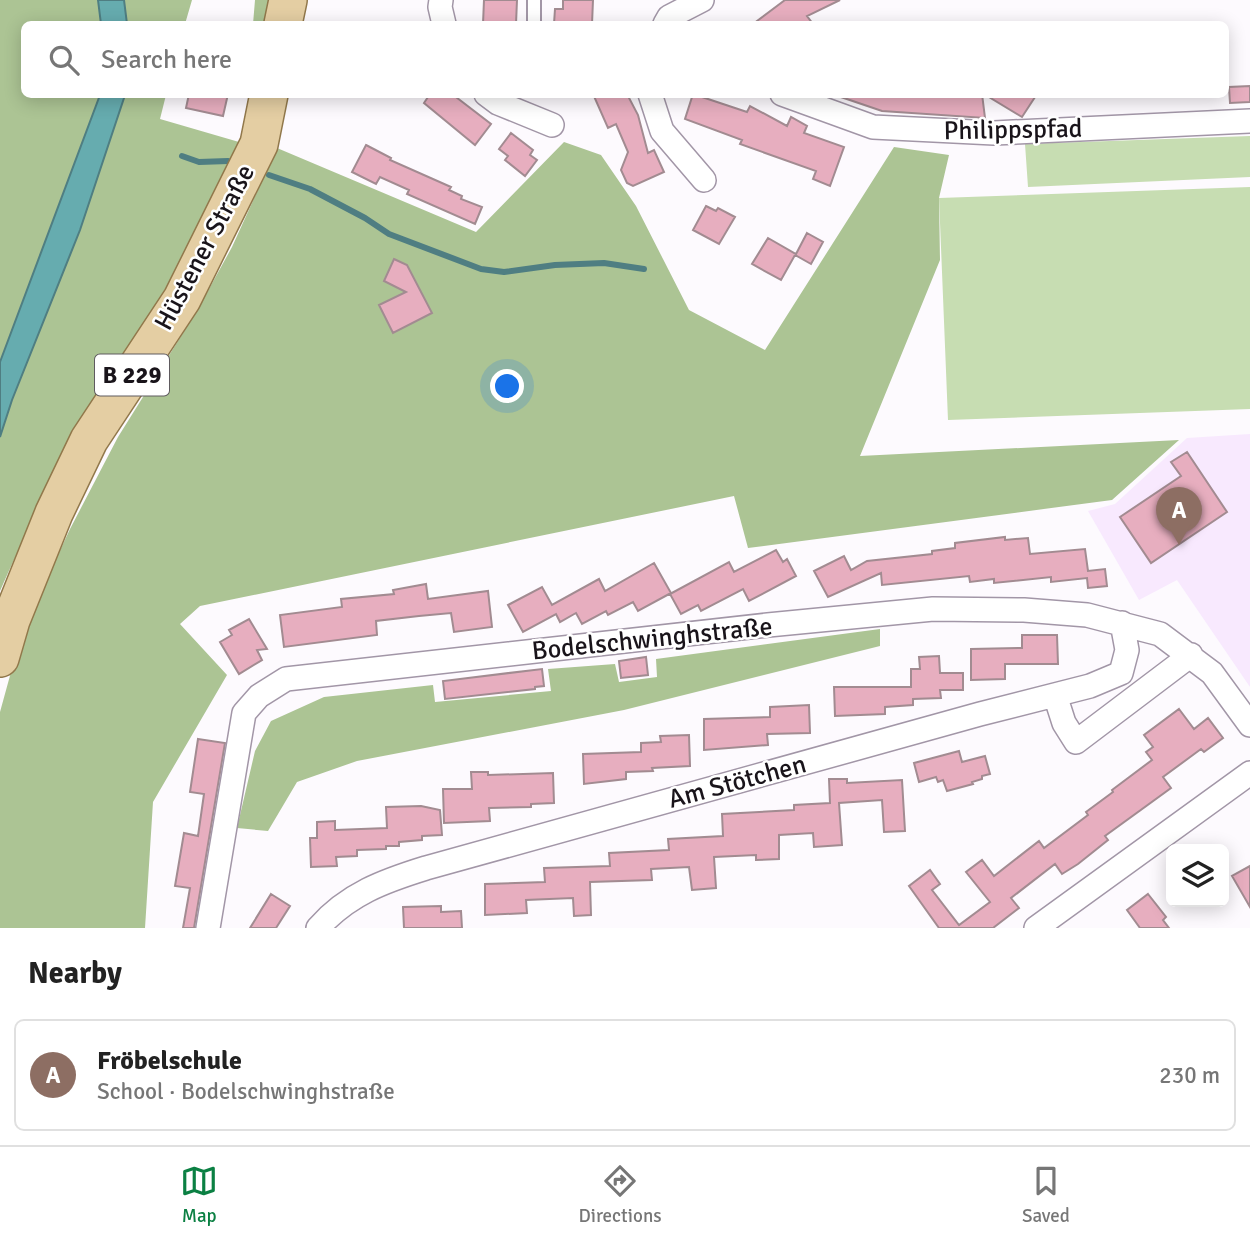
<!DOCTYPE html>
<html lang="en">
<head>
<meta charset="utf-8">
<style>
  body { margin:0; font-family:Signika,sans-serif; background:#f2f2f2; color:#222 }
  .controls { position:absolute; right:21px; bottom:21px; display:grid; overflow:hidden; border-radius:10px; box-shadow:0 4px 18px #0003 }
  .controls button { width:63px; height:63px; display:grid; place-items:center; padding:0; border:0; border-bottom:2px solid #e0e0e0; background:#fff; color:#222; font:35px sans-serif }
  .you { position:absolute; left:508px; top:387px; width:24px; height:24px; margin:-18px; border:5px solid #fff; border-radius:50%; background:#1a73e8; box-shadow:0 0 0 10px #1a73e833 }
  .badge { display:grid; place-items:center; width:46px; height:46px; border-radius:50%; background:#0b8043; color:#fff; font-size:23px; font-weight:700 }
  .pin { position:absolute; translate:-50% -58px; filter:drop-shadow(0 2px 4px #0008) }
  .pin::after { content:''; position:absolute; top:37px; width:24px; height:21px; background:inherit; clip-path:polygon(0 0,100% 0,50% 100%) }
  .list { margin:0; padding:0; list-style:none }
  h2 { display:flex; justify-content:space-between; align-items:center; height:91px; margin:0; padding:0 28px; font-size:30px }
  h2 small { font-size:23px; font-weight:400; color:#767676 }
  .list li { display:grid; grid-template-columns:46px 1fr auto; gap:21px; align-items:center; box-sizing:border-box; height:112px; margin:0 14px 14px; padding:0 14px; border:2px solid #e0e0e0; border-radius:10px }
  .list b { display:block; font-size:26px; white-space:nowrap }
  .list p { margin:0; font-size:23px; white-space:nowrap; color:#767676 }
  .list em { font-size:23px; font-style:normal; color:#767676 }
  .icon { flex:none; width:38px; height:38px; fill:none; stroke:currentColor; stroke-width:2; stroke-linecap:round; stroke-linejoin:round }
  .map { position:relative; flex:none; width:1250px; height:928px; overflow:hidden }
  .search { position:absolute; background:#fff; box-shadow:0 4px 18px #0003; left:21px; right:21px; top:21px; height:77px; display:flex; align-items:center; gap:18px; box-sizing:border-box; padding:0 24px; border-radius:10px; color:#767676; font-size:26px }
  .sheet { height:217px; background:#fff }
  nav { display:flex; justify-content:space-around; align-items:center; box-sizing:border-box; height:98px; border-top:2px solid #e0e0e0; background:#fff; font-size:19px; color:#767676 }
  nav a { display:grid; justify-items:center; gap:4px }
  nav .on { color:#0b8043 }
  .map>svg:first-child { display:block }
</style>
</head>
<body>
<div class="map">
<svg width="1250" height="928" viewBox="0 0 1250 928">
  <rect width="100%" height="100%" fill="#fdfafe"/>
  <!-- built -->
  <path fill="#f8e9fe" d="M1250 434V687L1177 580 1139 600 1088 511 1115 504 1187 438Z"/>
  <!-- green -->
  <path fill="#c7ddb2" d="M1250 136V177L1028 187 1025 144Z
    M1250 187V409L948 420 939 198Z"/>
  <!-- forest -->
  <path fill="#acc494" d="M0 0H98L101 24H24V94L100 95 0 362Z
    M124 0H192L185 24H127Z
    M255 0H271L266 24H253Z
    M125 95H166L160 119 239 142C202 234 149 316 98 400 61 463 29 524 0 591V437L12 400 80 230Z
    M564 142 601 155 636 206 689 310 765 350 894 147 949 155 939 198 940 260 860 456 1179 440 1112 500 748 548 734 496 200 606 180 624 227 675 153 802 145 928H0V712L22 632 70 529 118 437 198 309 232 247 277 148 476 232Z
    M880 629V646L624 710 357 761 297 782 268 831 237 828 255 751 271 721 324 697 433 685 435 702 551 691 548 669 615 664 619 682 657 677 656 659Z"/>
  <!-- water -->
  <path fill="#66acaf" stroke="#4f7e82" stroke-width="2" d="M98 0H124L127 24H101Z
    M100 95H125L80 230 12 400 0 437V362Z"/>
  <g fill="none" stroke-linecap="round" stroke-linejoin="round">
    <!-- stream -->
    <path stroke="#4f7e82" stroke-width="6" d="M182 156 199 162 228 161
      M269 175 310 189 365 218 389 234 481 269 504 272 555 265 604 263 644 269"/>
  </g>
  <!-- building -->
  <path fill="#e7aebf" stroke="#a28b91" stroke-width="2" d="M484 0H517L516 24H483Z
    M563 0H593L592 24H554L555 9H563Z
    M785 0H840L807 16 813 24H753Z
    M1250 86V102L1230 103 1229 87Z
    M189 94H228L223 116 186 108Z
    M430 94H452L491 124 475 145 424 103Z
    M593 94H627L638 115 648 153 654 150 664 172 633 186 627 183 621 170 628 152 616 124 608 128Z
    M693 94 747 112 750 106 787 126 791 117 807 126 804 133 844 147 830 186 813 179 816 171 740 144 742 140 685 119Z
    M842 94H982L985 118 882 111 841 97Z
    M984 94H1037L1022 117Z
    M511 133 533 150 530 155 537 160 525 176 505 160 508 156 499 149Z
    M366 145 391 158 390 160 451 187 449 190 462 196 461 199 482 207 475 224 407 194 409 190 380 177 376 184 352 172Z
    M706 206 716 211 718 208 735 217 719 244 693 230Z
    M807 233 823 242 811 264 795 255 781 280 752 264 768 238 796 254Z
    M394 259 407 265 432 313 393 333 379 305 406 292 384 281Z
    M1187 452 1227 512 1151 563 1120 517 1181 476 1171 462Z
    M1005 537V540L1028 538 1030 554 1085 549 1088 571 1105 569 1107 586 1088 588 1087 578 1051 582V577L994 583V579L970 582 969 576 882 585 881 573 828 597 814 571 844 556 851 570 867 561 932 554V551L955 548V543Z
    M776 550 783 562 787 559 796 576 749 601 743 589 701 611 698 605 681 614 670 594 729 562 734 572Z
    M654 563 671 593 638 611 633 602 608 615 606 611 582 624 576 613 560 622 556 614 523 632 508 605 542 587 552 605 599 579 605 591Z
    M426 584 428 599 488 591 492 627 454 632 451 613 419 616 376 621 377 635 284 647 280 615 342 607 341 599 394 594 393 590Z
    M249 619 267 649 257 650 262 660 239 674 220 642 232 635 229 630Z
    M1022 635H1057L1058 664H1005V679L971 680V649L1022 648Z
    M939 656 940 673H963V690H940L941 698 913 699V705L885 707V714L835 716 834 687H911V669H920L919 657Z
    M646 657 648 675 621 678 619 661Z
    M542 669 544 686 535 687V689L445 699 443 681Z
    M809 705 810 733 767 734 768 745 704 750V719L770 717V707Z
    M1179 709 1194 729 1208 718 1223 738 1204 752 1201 749 1163 777 1171 788 1105 836 1108 840 1078 864 1062 874 1055 864 1011 898 1019 908 993 928H939L909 886 930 870 940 884 932 890 959 925 990 902 966 872 982 860 994 876 1039 841 1044 848 1088 815 1086 812 1113 792 1112 790 1152 760 1146 752 1153 747 1144 735Z
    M689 735 690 766 652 768 653 771 626 772V779L584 784 583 754 641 752V743L661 742 660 736Z
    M198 739 225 743 194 928H183L190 888 175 886 184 833 198 836 204 794 190 792Z
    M959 751 962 762 985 756 990 774 982 776V779L972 782 973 784 947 791 943 780 938 782 936 777 919 782 914 763Z
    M471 772H488V775L553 773 554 803 531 804V807L489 808 490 821 444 823 443 789H472Z
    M829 779H847V783L902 780 905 831 884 832 882 800 839 803 842 845 814 847 813 833 779 835V859L756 860V855L714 857 716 888 692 890 689 867 651 869 652 880 590 882 591 915 574 916 573 898 526 900 527 913 485 915V884L545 882 544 868 610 866 609 853 669 850 668 839 723 836 722 814 794 810V805L830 803Z
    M421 806 440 810 442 835 422 836V840L399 842V846H386V849L357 850V856L336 857 337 866 311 867 310 838H317V822L335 821V830L387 828 386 807Z
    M1250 866V907L1232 876Z
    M271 894 290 906 276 928H250Z
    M1148 894 1166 917 1163 920 1169 928H1140L1127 910Z
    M441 906V912L461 911 462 928H404L403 907Z"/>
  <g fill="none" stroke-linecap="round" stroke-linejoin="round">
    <defs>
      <path id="service" d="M534 22V0"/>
      <path id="minor" d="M441 0 440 7 444 24
        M665 24 669 17 702 0
        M486 94 498 103 552 125
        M650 94 662 131 704 180
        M782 94 873 127 994 133 1250 121
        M1055 695 1064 723 1076 742 1191 655
        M208 928 244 713 259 696 286 679 768 625 933 609 1024 610 1087 615 1160 634 1212 673 1250 725
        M318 928C348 894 384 881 426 868L980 714 1090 686 1121 673 1127 650 1122 623
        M1036 928 1250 773"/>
      <path id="primary" d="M283 24 288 0
        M0 658 11 620 54 513 89 440 182 299 259 144 269 94"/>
    </defs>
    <!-- service casing -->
    <use href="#service" stroke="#a296a7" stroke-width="16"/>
    <!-- minor casing -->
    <use href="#minor" stroke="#a296a7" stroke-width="26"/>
    <!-- primary casing -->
    <use href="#primary" stroke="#91784b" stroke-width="40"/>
    <!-- service -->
    <use href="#service" stroke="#fff" stroke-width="12"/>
    <!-- minor -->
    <use href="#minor" stroke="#fff" stroke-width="23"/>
    <!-- primary -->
    <use href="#primary" stroke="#e4cea3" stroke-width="37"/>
  </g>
  <g text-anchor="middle" stroke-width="5" stroke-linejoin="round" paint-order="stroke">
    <!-- shield labels -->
    <rect fill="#fff" stroke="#5e5a5f" stroke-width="2" x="95" y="354.5" width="74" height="41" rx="5"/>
    <g font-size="24" font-weight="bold" fill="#19141a">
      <text x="132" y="383">B 229</text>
    </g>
    <!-- street labels -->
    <g font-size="26" fill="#19141a" stroke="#fff">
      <text transform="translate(1013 129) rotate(-1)" y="9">Philippspfad</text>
      <text transform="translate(204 247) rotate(-62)" y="9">Hüstener Straße</text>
      <text transform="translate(652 638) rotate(-6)" y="9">Bodelschwinghstraße</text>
      <text transform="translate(737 781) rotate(-15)" y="9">Am Stötchen</text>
    </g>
  </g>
</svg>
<div class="controls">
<button><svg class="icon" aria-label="layers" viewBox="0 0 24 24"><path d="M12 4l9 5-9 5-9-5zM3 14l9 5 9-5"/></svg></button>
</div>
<div class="you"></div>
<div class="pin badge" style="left:1179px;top:545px;background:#8d6e63">A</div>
<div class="search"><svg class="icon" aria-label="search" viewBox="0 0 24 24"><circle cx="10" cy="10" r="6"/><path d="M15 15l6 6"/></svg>Search here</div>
</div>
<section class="sheet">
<h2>Nearby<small></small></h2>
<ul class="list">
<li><span class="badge" style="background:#8d6e63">A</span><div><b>Fröbelschule</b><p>School · Bodelschwinghstraße</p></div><em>230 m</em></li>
</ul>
</section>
<nav>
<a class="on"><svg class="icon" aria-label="map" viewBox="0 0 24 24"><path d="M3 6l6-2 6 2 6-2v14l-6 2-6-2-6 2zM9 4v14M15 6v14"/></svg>Map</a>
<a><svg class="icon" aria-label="directions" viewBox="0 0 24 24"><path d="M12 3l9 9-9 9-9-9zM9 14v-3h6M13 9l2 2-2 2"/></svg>Directions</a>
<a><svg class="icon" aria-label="saved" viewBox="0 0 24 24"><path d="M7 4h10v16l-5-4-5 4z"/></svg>Saved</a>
</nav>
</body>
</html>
